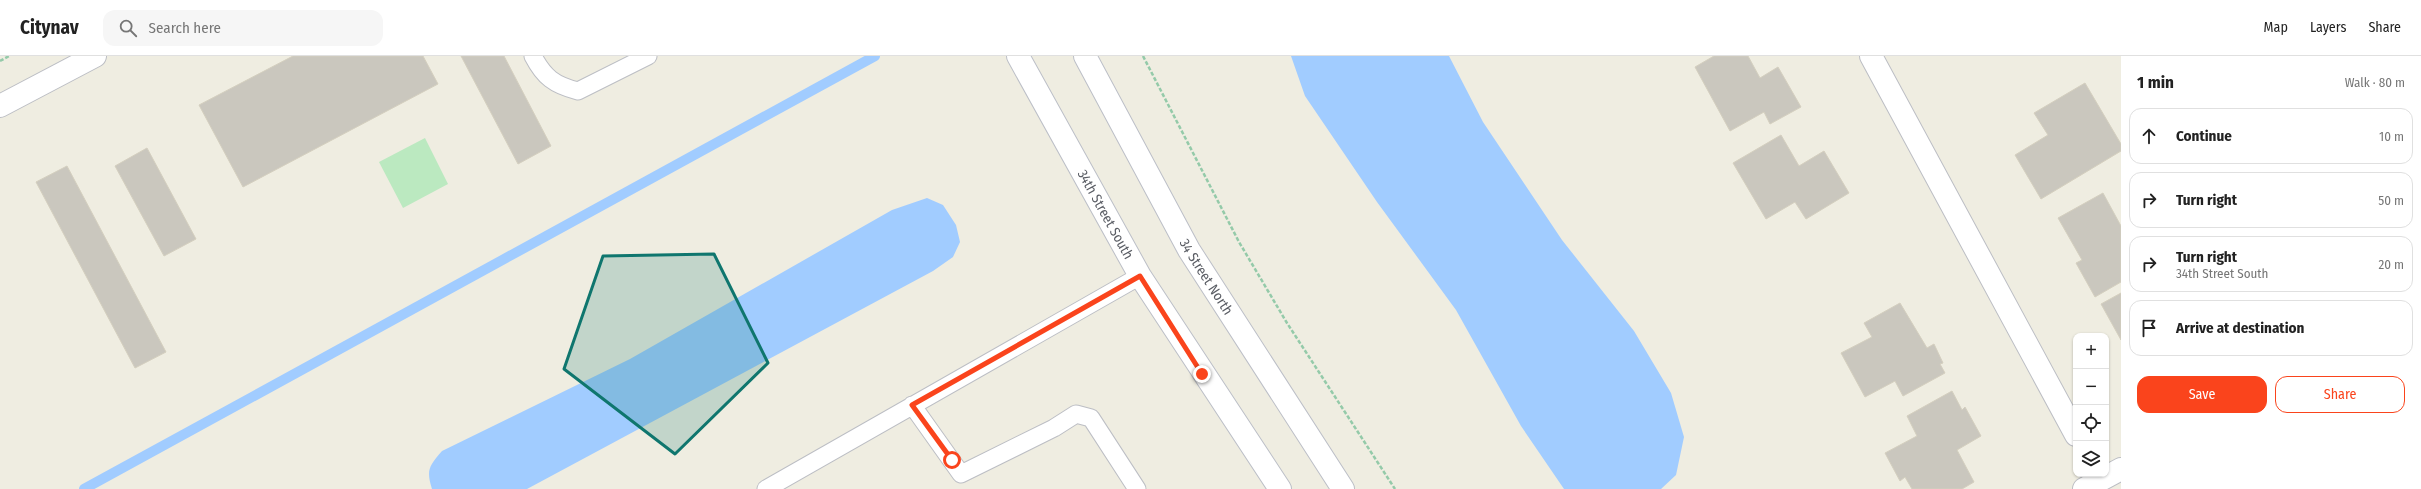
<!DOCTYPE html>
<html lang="en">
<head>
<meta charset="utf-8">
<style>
  body { margin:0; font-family:"Fira Sans Condensed",sans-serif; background:#f6f6f6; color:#222 }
  .controls { position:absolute; right:12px; bottom:12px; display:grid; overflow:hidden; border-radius:8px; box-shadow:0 1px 3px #0004 }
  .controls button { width:36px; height:36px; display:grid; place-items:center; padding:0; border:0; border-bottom:1px solid #e0e0e0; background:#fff; color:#222; font:20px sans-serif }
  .stop { position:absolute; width:12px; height:12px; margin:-9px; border:3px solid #fa441c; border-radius:50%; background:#fff }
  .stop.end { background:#fa441c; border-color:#fff; box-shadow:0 1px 4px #0008 }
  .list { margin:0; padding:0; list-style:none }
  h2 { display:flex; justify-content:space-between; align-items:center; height:52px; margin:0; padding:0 16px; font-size:17px }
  h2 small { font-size:13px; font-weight:400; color:#767676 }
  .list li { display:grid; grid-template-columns:26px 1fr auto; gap:12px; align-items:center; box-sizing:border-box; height:56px; margin:0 8px 8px; padding:0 8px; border:1px solid #e0e0e0; border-radius:12px }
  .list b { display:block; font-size:15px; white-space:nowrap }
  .list p { margin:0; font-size:13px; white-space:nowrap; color:#767676 }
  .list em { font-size:13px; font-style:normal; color:#767676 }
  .actions { display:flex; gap:8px; padding:12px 16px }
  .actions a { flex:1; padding:9px 0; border:1px solid #fa441c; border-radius:12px; text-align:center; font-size:14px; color:#fa441c }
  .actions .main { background:#fa441c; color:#fff }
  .icon { flex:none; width:22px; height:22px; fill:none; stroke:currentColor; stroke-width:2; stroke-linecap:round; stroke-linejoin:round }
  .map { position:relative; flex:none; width:2121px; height:433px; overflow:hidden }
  header { display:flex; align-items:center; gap:24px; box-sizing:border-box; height:56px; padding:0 20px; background:#fff; border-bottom:1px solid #e0e0e0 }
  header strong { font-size:19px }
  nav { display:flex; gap:22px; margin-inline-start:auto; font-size:14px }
  .search { width:280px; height:36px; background:#f6f6f6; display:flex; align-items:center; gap:10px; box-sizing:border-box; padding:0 14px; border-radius:12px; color:#767676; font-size:15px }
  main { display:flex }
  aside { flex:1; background:#fff }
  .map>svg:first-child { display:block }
</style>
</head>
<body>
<header>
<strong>Citynav</strong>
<div class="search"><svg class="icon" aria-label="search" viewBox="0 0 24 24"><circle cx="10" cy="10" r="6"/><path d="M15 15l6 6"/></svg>Search here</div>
<nav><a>Map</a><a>Layers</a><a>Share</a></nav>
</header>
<main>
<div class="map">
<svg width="2121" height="433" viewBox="0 0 2121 433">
  <rect width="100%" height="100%" fill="#efede1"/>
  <!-- green -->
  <path fill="#bbe9c0" d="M425 82 448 128 403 152 379 106Z"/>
  <!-- water -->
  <path fill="#a1ccff" d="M1291 0H1449L1483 66 1562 184 1634 275 1671 337 1684 381 1676 419 1661 433H1564L1521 370 1456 254 1377 146 1305 40Z
    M927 142 943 149 956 169 960 186 953 201 933 215 527 433H432C426 414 429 410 442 395L630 303 892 154Z"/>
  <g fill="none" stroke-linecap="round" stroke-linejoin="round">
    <!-- stream -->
    <path stroke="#a1ccff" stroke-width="10" d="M84 433 875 0"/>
  </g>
  <!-- building -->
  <path fill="#cac7be" stroke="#d4cfbf" d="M293 0H423L438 28 243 131 199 49Z
    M461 0H504L551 90 518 108Z
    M1714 0H1748L1760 22 1778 11 1801 51 1770 68 1764 56 1730 75 1695 11Z
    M2085 27 2121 88V95L2041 143 2015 99 2048 79 2034 57Z
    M1781 79 1799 110 1824 95 1849 137 1806 163 1795 146 1766 163 1733 107Z
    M147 92 196 183 164 200 115 110Z
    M67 110 166 296 135 312 36 126Z
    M2103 137 2121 170V226L2095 241 2076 207 2082 204 2058 162Z
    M2121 237V284L2101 248Z
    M1900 247 1927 292 1934 288 1943 307 1940 308 1945 317 1903 340 1895 325 1865 341 1841 297 1872 281 1864 267Z
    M1952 335 1962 354 1965 351 1981 380 1957 394 1974 426 1962 433H1912L1905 421 1900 425 1885 397 1917 380 1907 360Z"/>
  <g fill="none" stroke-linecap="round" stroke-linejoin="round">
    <defs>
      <path id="service" d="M533 0C544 21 554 29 578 35L648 0
        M912 349 961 418 1054 372 1076 358 1091 362 1137 433
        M766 433 1140 220"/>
      <path id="minor" d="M1871 0 2076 379
        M0 50 95 0
        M2084 433 2121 413"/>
      <g id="secondary">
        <path id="s1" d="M1018 0 1140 220 1280 433"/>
        <path id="s2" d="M1085 0 1189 194 1343 433"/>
      </g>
    </defs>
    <!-- service casing -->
    <use href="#service" stroke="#bcbec4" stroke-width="19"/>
    <!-- minor casing -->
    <use href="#minor" stroke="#bcbec4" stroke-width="24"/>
    <!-- secondary casing -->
    <use href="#secondary" stroke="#bcbfc7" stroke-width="24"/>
    <!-- path -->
    <path stroke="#94caa9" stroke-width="2.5" stroke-dasharray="4 2" stroke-linecap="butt" d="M1143 0 1239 186 1287 267 1395 433
      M0 5 9 0"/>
    <!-- service -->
    <use href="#service" stroke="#fff" stroke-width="17"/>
    <!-- minor -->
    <use href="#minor" stroke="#fff" stroke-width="22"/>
    <!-- secondary -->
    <use href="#secondary" stroke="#fff" stroke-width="22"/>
  </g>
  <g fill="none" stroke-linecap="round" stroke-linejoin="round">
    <!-- route -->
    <path stroke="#fa441c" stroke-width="5" d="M952 404 912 349 1140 220 1202 318"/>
  </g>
  <!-- marked area -->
  <path fill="#0f766e" fill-opacity="0.2" stroke="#0f766e" stroke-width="3" stroke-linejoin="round" d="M714 198 768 307 675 398 564 313 603 200Z"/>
  <g text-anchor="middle" stroke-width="3" stroke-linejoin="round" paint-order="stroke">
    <!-- street labels -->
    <g font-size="14" fill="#5a5d64" stroke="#fff">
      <text dy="5" stroke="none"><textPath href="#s1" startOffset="181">34th Street South</textPath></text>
      <text dy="5" stroke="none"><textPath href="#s2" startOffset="252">34 Street North</textPath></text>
    </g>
  </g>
</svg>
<div class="controls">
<button>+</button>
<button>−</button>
<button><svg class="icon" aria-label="locate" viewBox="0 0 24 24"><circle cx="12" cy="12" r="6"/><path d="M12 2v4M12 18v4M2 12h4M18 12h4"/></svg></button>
<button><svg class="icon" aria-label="layers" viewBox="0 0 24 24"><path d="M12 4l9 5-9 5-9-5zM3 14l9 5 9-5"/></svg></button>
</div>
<div class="stop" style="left:952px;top:404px"></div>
<div class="stop end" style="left:1202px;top:318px"></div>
</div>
<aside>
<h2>1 min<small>Walk · 80 m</small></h2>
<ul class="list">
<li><svg class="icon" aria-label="ahead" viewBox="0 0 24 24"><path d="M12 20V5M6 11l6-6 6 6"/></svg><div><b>Continue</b></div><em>10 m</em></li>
<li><svg class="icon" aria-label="right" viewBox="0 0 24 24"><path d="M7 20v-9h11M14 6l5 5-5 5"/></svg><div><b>Turn right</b></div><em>50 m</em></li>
<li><svg class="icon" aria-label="right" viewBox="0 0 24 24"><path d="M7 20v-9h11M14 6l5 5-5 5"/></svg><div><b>Turn right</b><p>34th Street South</p></div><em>20 m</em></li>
<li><svg class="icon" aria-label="arrive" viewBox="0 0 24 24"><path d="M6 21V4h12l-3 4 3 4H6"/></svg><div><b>Arrive at destination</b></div></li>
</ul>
<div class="actions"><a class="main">Save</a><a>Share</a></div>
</aside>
</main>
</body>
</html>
